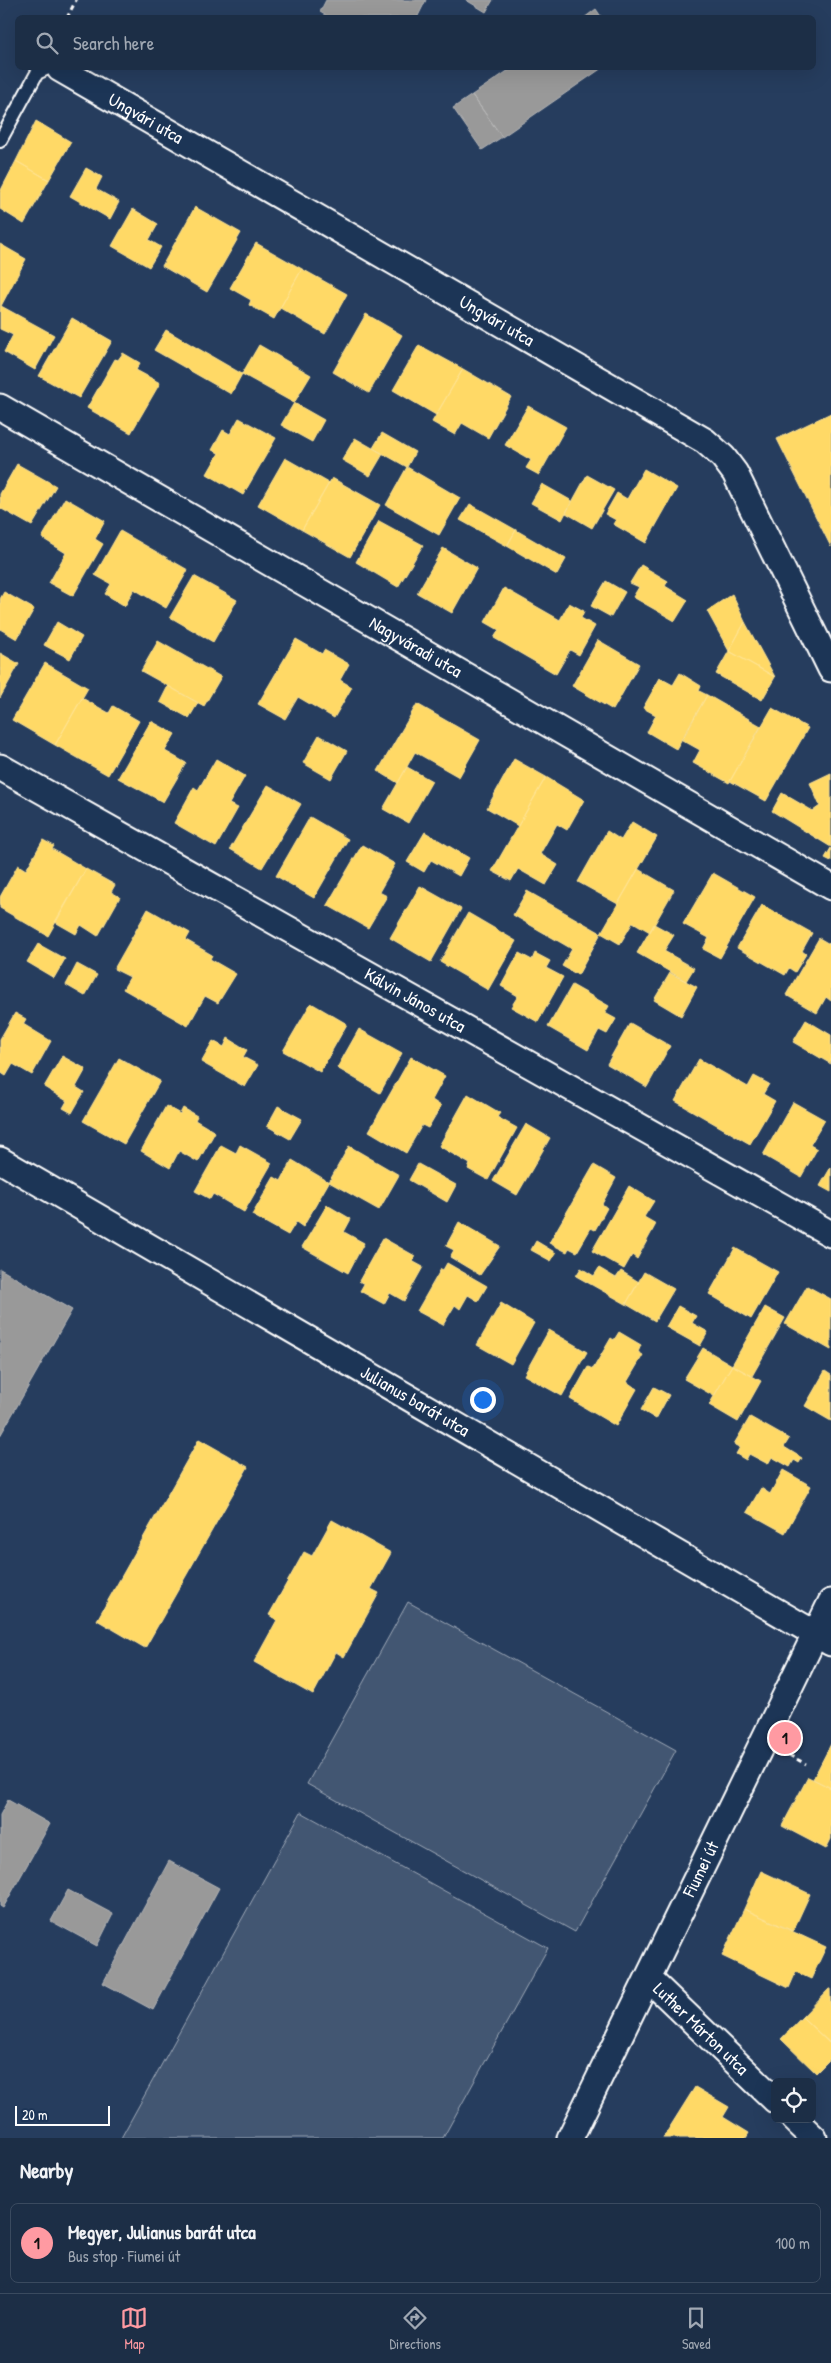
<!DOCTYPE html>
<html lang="en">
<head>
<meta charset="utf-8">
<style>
  body { margin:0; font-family:"Patrick Hand",sans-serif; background:#25364d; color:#f1f3f6 }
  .controls { position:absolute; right:15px; bottom:15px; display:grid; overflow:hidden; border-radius:8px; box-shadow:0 5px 20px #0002 }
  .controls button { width:45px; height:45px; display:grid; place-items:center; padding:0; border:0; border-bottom:1px solid #3a4a5f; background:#1c2e46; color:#f1f3f6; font:25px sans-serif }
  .scale { position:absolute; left:15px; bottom:12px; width:95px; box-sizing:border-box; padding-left:5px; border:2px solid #fff; border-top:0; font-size:14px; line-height:18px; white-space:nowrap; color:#fff; -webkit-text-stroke:4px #1d3557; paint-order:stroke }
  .you { position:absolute; left:482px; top:1399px; width:18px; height:18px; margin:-12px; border:4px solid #fff; border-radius:50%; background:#1a73e8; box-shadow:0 0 0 8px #1a73e833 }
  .badge { display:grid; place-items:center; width:32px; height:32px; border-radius:50%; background:#ff9aa2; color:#111; font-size:16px; font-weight:700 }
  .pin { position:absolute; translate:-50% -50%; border:2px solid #fff; box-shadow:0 1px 5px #0006 }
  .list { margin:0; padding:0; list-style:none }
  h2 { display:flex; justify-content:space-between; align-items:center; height:65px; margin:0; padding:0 20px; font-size:21px }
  h2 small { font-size:16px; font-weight:400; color:#a0a8b3 }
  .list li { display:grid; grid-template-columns:32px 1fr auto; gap:15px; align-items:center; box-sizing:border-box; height:80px; margin:0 10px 10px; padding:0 10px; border:1px solid #3a4a5f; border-radius:8px }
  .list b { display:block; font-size:19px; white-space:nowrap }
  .list p { margin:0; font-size:16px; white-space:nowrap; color:#a0a8b3 }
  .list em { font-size:16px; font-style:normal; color:#a0a8b3 }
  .icon { flex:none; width:28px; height:28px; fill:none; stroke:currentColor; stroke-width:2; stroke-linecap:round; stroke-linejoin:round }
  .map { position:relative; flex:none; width:831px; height:2138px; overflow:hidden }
  .search { position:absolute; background:#1c2e46; box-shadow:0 5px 20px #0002; left:15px; right:15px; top:15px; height:55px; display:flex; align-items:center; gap:12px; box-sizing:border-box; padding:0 18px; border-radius:8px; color:#a0a8b3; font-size:19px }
  .sheet { height:155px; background:#1c2e46 }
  nav { display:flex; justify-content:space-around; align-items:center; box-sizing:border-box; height:70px; border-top:1px solid #3a4a5f; background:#1c2e46; font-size:14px; color:#a0a8b3 }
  nav a { display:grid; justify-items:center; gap:2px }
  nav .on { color:#ff9aa2 }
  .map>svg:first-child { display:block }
</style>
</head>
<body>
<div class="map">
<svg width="831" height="2138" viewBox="0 0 831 2138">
  <rect width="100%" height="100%" fill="#263d5e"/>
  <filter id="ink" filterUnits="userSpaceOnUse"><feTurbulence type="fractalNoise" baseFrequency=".02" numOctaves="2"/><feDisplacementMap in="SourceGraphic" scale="10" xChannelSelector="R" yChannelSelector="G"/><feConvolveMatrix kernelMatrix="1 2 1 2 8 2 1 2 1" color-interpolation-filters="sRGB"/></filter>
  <g filter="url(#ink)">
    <!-- green -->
    <path fill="#425672" stroke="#a0aab8" d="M408 1602 676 1750 575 1932 307 1784Z
      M301 1812 548 1948 443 2138H121Z"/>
    <!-- homes -->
    <path fill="#ffd966" stroke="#ffe494" d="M36 121 71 142 49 180 16 161Z
      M16 161 49 180 24 224 0 209V192Z
      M86 168 102 177 96 189 119 202 110 219 70 196Z
      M195 207 241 233 207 292 162 266Z
      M133 209 158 224 149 240 161 247 149 267 112 246Z
      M256 243 302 269 274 319 249 305 251 300 230 288Z
      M0 244 26 259 1 306 54 335 35 370 4 352 13 335 0 329Z
      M302 269 347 294 325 334 280 308Z
      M366 314 402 335 369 393 333 372Z
      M72 318 112 341 79 398 39 376Z
      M166 330 242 374 231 394 154 350Z
      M259 345 311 375 294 403 242 374Z
      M419 345 463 369 436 415 393 390Z
      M123 353 140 363 136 370 160 383 131 433 87 408 115 359 118 360Z
      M463 369 511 397 488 438 462 423 455 435 432 422Z
      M294 403 324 420 312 442 281 425Z
      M528 406 566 427 539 475 526 468 531 460 505 445Z
      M831 413V547L777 439Z
      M239 418 276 438 243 495 207 474 219 453 212 450 223 430 230 434Z
      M382 433 415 452 407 467 373 448Z
      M355 438 383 454 370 476 342 460Z
      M285 458 329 483 302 530 258 505Z
      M17 464 56 486 32 526 0 508V494Z
      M407 467 460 498 439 535 386 505Z
      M644 469 677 488 646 543 613 524 616 520 605 514 617 493 627 499Z
      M587 475 614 490 592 528 566 513Z
      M332 478 380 505 350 557 302 530Z
      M542 484 572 501 562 520 531 503Z
      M65 498 105 521 95 539 103 544 73 596 49 583 66 553 42 538Z
      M470 504 516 530 507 546 460 520Z
      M379 521 423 545 398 587 356 562Z
      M516 530 566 559 557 575 507 546Z
      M120 531 188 570 166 608 134 589 125 606 105 594 111 584 95 575Z
      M443 548 477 568 452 613 417 593Z
      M641 565 668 581 665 586 688 600 675 621 633 597 639 587 630 583Z
      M194 576 237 600 213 642 170 617Z
      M606 581 625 592 611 617 591 606Z
      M504 588 560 620 569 603 584 611 581 618 595 626 579 655 570 650 556 674 494 638 499 630 485 622Z
      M4 592 34 609 17 639 0 629V599Z
      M732 594 745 622 729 651 707 611Z
      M57 622 82 637 70 659 44 645Z
      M745 622 775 677 729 651Z
      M296 639 322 654 324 650 349 664 340 680 352 687 334 718 298 697 285 719 258 704Z
      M598 640 639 664 613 710 572 686Z
      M158 641 221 677 204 706 141 671Z
      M729 651 775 677 762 700 716 674Z
      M0 653 19 664 0 698Z
      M45 663 88 688 55 745 12 720Z
      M680 673 701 686 699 691 707 695 676 749 647 732 656 715 643 708 660 678 673 685Z
      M168 686 198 703 189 718 160 702Z
      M707 695 761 726 729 783 693 763 700 750 682 740Z
      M82 698 109 713 113 706 139 721 108 775 55 745Z
      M417 704 480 740 459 777 415 752 398 783 378 771Z
      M772 708 808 728 766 801 730 781Z
      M151 721 175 734 165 751 186 763 163 802 118 778Z
      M319 735 347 751 331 779 303 763Z
      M216 759 245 776 229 804 238 808 216 847 174 823 194 787 198 790Z
      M514 759 546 777 518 826 487 808Z
      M407 767 432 781 408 823 383 809Z
      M831 773V847L772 811 782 793 813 811 820 806 810 783Z
      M546 777 584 800 567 830 557 824 540 854 558 865 546 885 518 869 511 881 492 871Z
      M268 785 301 804 262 868 230 849Z
      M310 817 348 839 314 898 276 876Z
      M632 822 657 837 618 904 578 882 607 831 621 840Z
      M425 832 469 858 459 876 431 860 424 872 407 862Z
      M43 840 54 846 52 849 86 869 48 936 0 908V897L18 865 26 870Z
      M362 845 395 864 379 892 387 896 368 928 327 905Z
      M831 848V861L825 858Z
      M86 869 115 885 111 892 120 897 98 936 81 925 76 934 55 922Z
      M638 869 674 890 650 932 633 922 620 944 601 933Z
      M713 873 755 897 720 958 703 949 709 938 683 924Z
      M420 886 461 909 431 962 390 938Z
      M527 891 601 933 578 975 562 966 572 949 513 915Z
      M762 905 812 933 802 951 806 954 795 972 789 968 785 975 737 948Z
      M148 909 190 933 186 940 212 955 210 959 236 974 218 1003 205 996 188 1026 123 989 130 977 114 969Z
      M468 913 516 941 488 990 440 962Z
      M654 924 674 935 664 951 694 968 686 981 637 953Z
      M819 938 831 945V1001L826 997 817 1013 786 995Z
      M38 944 65 959 54 978 27 962Z
      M519 953 532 960 535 953 550 961 546 968 563 977 538 1022 511 1007 518 996 501 986Z
      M77 964 97 975 85 996 66 985Z
      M670 973 697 987 681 1016 654 1000Z
      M572 985 609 1006 605 1013 616 1019 607 1034 599 1030 588 1050 548 1027Z
      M311 1003 347 1024 320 1072 283 1051Z
      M15 1013 26 1019 23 1024 51 1041 32 1075 13 1064 6 1076 0 1072V1039Z
      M806 1020 831 1035V1064L793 1042Z
      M630 1023 670 1046 647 1087 607 1064Z
      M359 1029 402 1053 380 1093 337 1068Z
      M228 1038 247 1050 243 1057 258 1065 245 1087 201 1062 213 1041 224 1047Z
      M62 1056 86 1069 76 1087 84 1092 72 1113 63 1108 67 1101 44 1087Z
      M411 1057 445 1076 432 1100 441 1106 428 1128 422 1125 406 1153 369 1131Z
      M119 1058 160 1081 124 1144 83 1121Z
      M699 1059 748 1087 754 1076 769 1084 763 1094 775 1101 750 1144 675 1101Z
      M468 1094 500 1113 497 1117 517 1128 488 1180 468 1169 470 1164 439 1146Z
      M793 1102 825 1120 810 1145 817 1149 801 1177 763 1155Z
      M166 1106 180 1114 183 1108 197 1116 195 1120 215 1132 198 1162 179 1151 170 1168 141 1151Z
      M278 1106 302 1119 290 1139 267 1126Z
      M526 1124 550 1138 517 1195 493 1181Z
      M221 1145 236 1153 240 1145 272 1163 244 1212 213 1194 210 1199 195 1191Z
      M349 1146 399 1175 379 1210 329 1182Z
      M292 1160 329 1182 303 1227 296 1222 288 1235 252 1215 274 1177 281 1181Z
      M418 1164 456 1185 447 1202 409 1180Z
      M594 1165 616 1178 602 1204 607 1208 595 1230 591 1228 577 1252 569 1248 567 1252 549 1243Z
      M831 1167V1192L820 1186Z
      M629 1186 654 1201 644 1217 656 1224 637 1259 632 1255 624 1269 592 1251Z
      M327 1205 351 1219 344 1232 364 1243 348 1273 302 1247Z
      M459 1222 500 1246 480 1275 450 1257 454 1250 446 1246Z
      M383 1238 415 1256 412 1261 423 1267 404 1301 390 1293 384 1304 360 1291 364 1284 359 1281Z
      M536 1241 556 1253 551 1261 531 1250Z
      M735 1248 778 1272 751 1319 709 1294Z
      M447 1263 487 1286 478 1301 468 1295 460 1309 455 1305 443 1325 417 1311 441 1269 443 1270Z
      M581 1268 594 1276 599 1268 616 1278 621 1271 639 1282 626 1304 576 1276Z
      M644 1272 674 1289 655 1321 626 1304Z
      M807 1286 831 1299V1350L785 1324Z
      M501 1303 534 1323 511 1364 477 1345Z
      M678 1306 696 1316 692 1323 708 1332 700 1346 666 1327Z
      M765 1307 785 1318 752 1376 732 1365Z
      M549 1330 587 1352 562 1396 524 1375Z
      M619 1332 641 1345 638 1352 643 1355 627 1382 637 1389 616 1426 570 1399 588 1367 593 1369 611 1338 614 1340Z
      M703 1348 732 1365 714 1396 684 1379Z
      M732 1365 761 1381 738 1422 709 1405Z
      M825 1371 831 1375V1421L805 1406Z
      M654 1387 669 1395 656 1419 641 1410Z
      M750 1417 789 1439 784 1447 802 1458 799 1463 794 1460 790 1467 772 1457 768 1464 749 1454 746 1460 736 1454 740 1447 734 1444Z
      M199 1439 248 1467 145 1648 97 1620Z
      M783 1470 811 1486 785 1533 747 1512 761 1488 770 1494Z
      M332 1520 391 1553 371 1589 379 1593 344 1657 336 1652 313 1695 254 1662 277 1620 269 1615 304 1552 312 1556Z
      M831 1744V1788L813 1779Z
      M808 1777 831 1788V1839L826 1849 782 1826Z
      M761 1871 810 1894 793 1931 744 1909Z
      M744 1909 826 1947 811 1979 796 1972 789 1988 722 1956Z
      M830 1988 831 2041 829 2043 802 2017Z
      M802 2017 831 2044V2058L816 2073 781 2039Z
      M695 2087 729 2107 723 2117 749 2133 746 2138H663Z"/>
    <!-- industry -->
    <path fill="#999" stroke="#b8b8b8" d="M326 0H426L417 18H330L320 12Z
      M466 0H493L486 12Z
      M596 9 602 18H584Z
      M512 68H602L502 137 472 95Z
      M472 95 502 137 482 150 453 108Z
      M0 1269 72 1310 0 1436Z
      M8 1800 50 1824 3 1908 0 1906V1815Z
      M169 1861 219 1888 153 2010 103 1983Z
      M68 1890 113 1914 97 1946 51 1921Z"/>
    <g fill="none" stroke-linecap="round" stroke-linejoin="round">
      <defs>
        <path id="lane" d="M0 141 37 73 48 68"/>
        <g id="street">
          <path id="s1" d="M60 69 705 441 723 457 735 473 831 669"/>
          <path id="s2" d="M0 407 831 887"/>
          <path id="s3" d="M0 767 831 1234"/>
          <path id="s4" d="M0 1160 831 1643"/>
          <path id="s5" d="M649 1979 775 2100"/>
          <path d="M794 2119 814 2138"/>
          <path id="s6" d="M570 2138 831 1602"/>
        </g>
      </defs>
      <!-- lane casing -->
      <use href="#lane" stroke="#fff" stroke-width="16"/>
      <!-- street casing -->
      <use href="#street" stroke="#fff" stroke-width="29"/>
      <!-- path -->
      <path stroke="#fff" stroke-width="3" stroke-dasharray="5 4" stroke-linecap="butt" d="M67 18 76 0
        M789 1755 806 1764"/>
      <!-- lane -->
      <use href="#lane" stroke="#1d3557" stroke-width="12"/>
      <!-- street -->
      <use href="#street" stroke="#1d3557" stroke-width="25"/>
    </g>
  </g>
  <g text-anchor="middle" stroke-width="5" stroke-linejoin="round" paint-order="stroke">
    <!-- street labels -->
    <g font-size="18" fill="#fff" stroke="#1d3557">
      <text dy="6" stroke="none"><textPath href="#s1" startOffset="99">Ungvári utca</textPath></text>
      <text dy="6" stroke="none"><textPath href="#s1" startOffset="504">Ungvári utca</textPath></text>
      <text dy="6" stroke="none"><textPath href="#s2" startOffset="480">Nagyváradi utca</textPath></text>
      <text dy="6" stroke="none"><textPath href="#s3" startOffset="476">Kálvin János utca</textPath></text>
      <text dy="6" stroke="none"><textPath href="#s4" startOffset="480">Julianus barát utca</textPath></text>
      <text dy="6" stroke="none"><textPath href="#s6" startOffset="299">Fiumei út</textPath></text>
      <text dy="6" stroke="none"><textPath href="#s5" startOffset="72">Luther Márton utca</textPath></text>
    </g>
  </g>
</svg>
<div class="controls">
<button><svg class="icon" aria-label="locate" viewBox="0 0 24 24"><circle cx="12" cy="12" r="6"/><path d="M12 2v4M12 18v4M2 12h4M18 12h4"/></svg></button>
</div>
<div class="scale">20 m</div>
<div class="you"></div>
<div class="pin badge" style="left:785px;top:1738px">1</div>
<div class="search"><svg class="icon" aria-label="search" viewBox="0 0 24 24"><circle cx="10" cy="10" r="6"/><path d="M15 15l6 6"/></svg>Search here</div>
</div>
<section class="sheet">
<h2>Nearby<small></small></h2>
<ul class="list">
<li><span class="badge">1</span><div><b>Megyer, Julianus barát utca</b><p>Bus stop · Fiumei út</p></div><em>100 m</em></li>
</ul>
</section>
<nav>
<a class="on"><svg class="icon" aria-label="map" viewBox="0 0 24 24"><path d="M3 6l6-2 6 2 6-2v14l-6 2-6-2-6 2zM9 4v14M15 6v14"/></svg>Map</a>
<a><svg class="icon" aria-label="directions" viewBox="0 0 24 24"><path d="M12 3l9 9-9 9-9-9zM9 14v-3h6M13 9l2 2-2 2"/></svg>Directions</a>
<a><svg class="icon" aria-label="saved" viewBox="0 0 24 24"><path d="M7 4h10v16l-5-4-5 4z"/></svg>Saved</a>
</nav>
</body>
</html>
